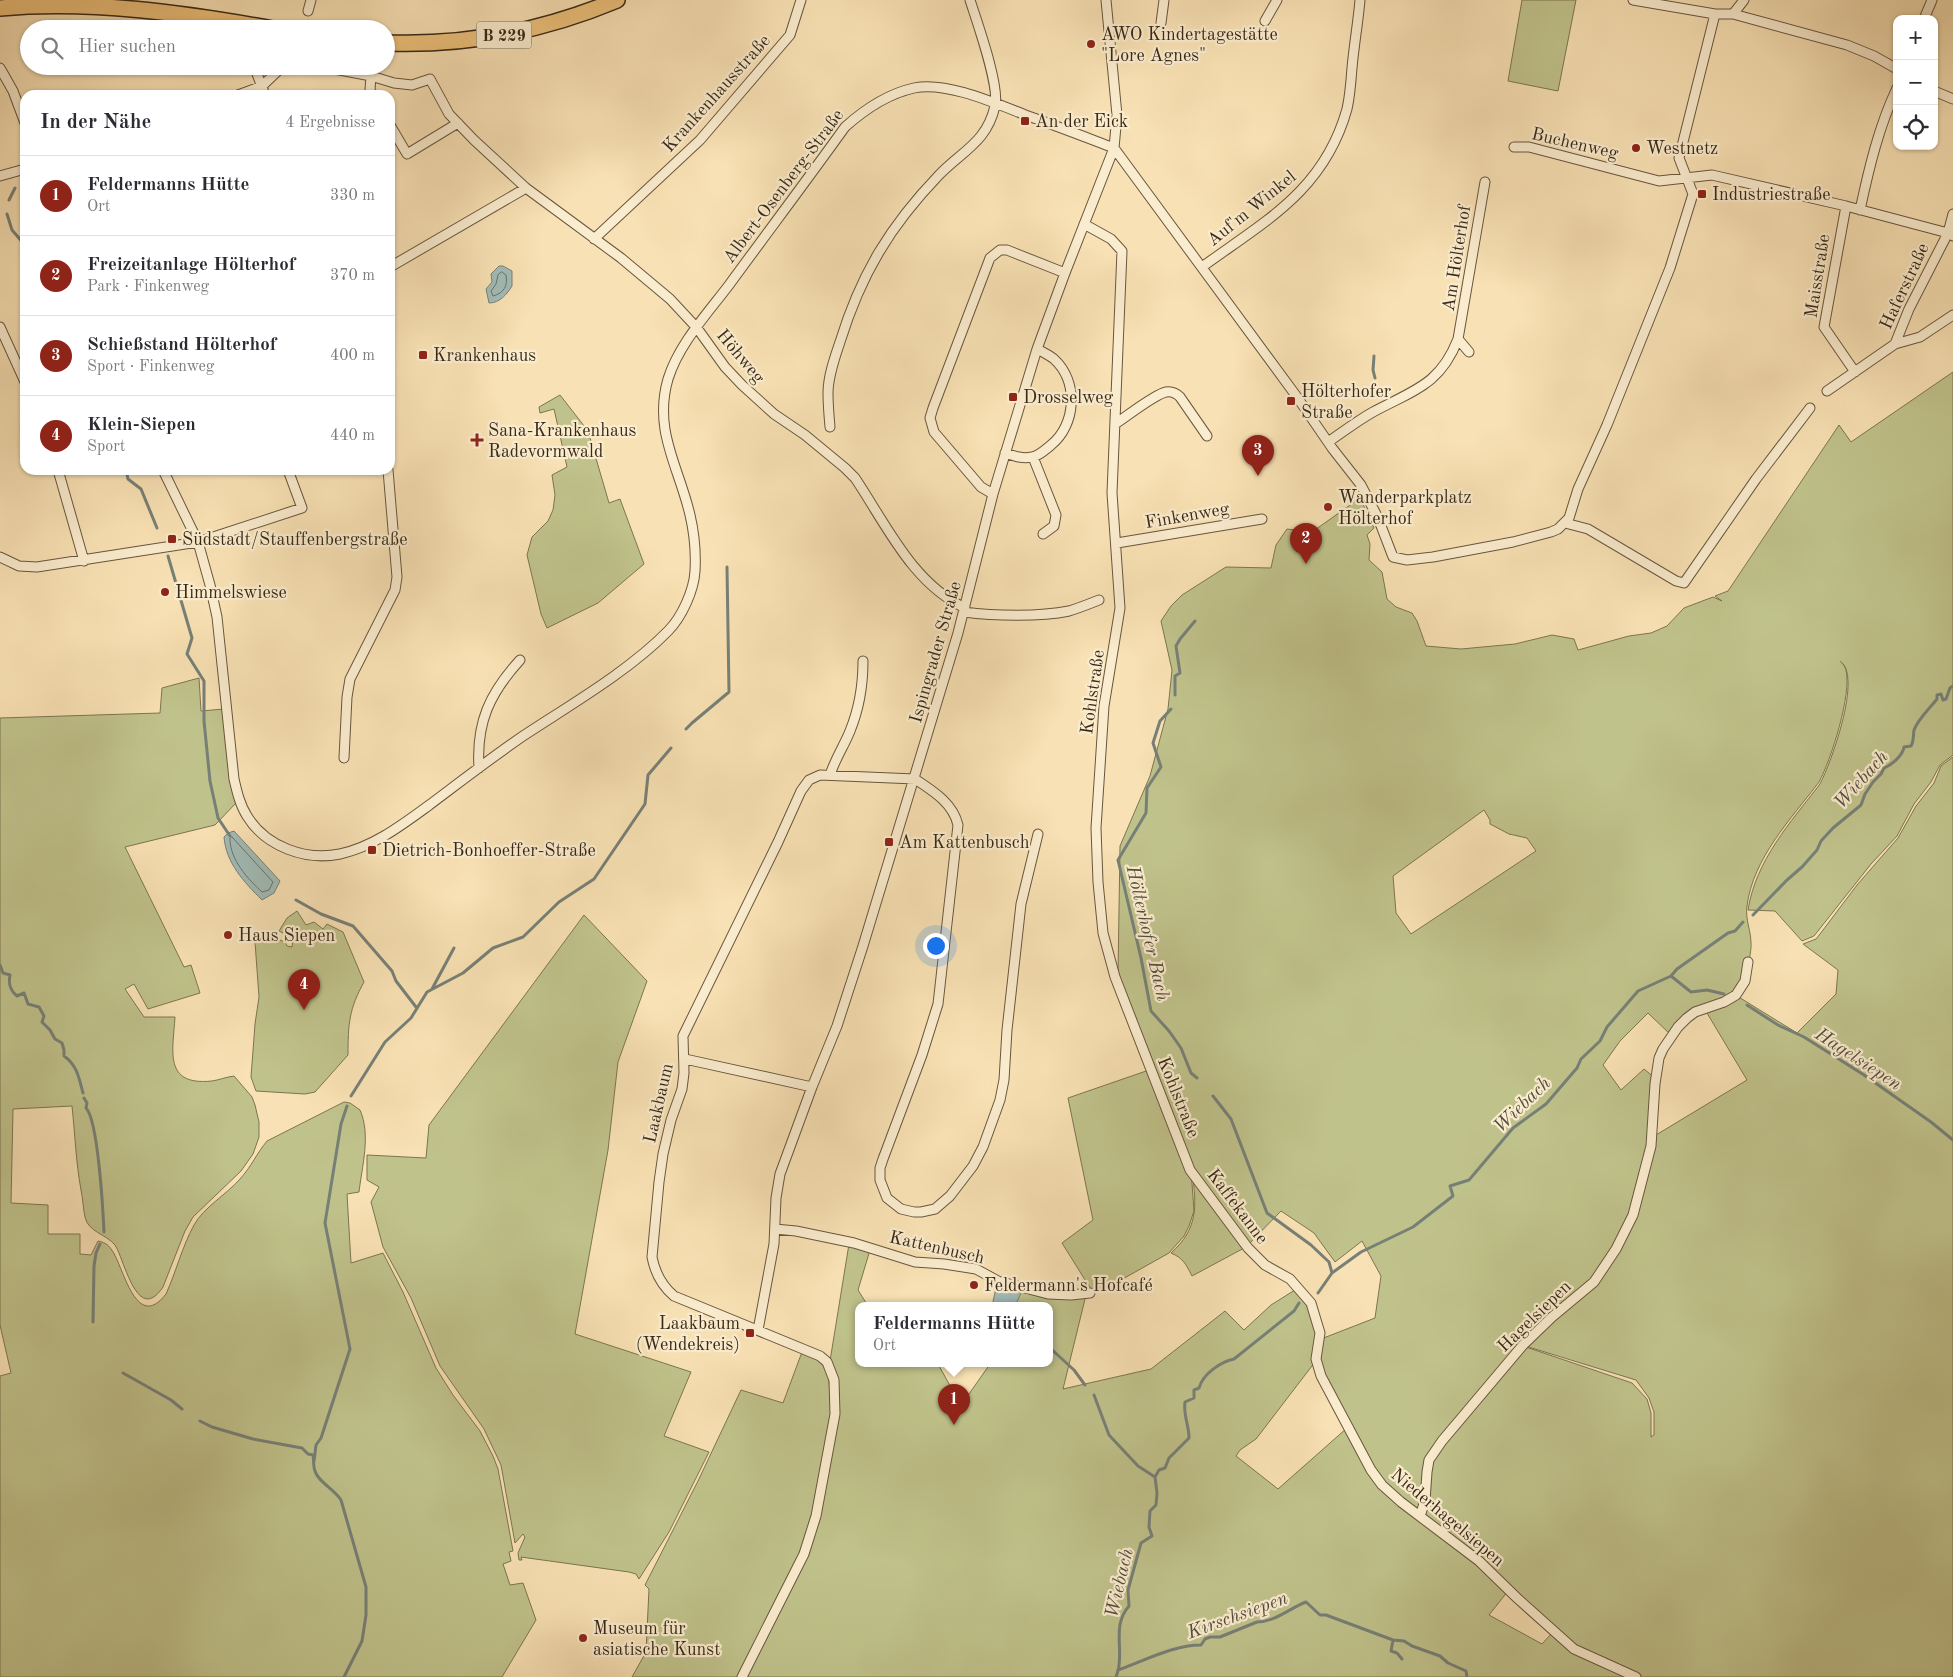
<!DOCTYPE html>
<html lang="de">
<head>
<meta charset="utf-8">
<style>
  body { margin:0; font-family:"Old Standard TT",serif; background:#f2f2f3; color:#2b2b33 }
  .controls { position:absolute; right:15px; top:15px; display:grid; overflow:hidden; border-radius:10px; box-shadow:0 1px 4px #0004 }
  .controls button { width:45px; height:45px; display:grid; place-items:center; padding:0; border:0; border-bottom:1px solid #e1e1e2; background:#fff; color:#2b2b33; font:25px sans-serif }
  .you { position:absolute; left:935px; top:945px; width:18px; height:18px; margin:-12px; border:4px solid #fff; border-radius:50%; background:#1a73e8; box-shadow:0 0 0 8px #1a73e833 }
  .badge { display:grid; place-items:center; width:32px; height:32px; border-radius:50%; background:#8f2418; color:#fff; font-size:16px; font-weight:700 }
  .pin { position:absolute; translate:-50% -41px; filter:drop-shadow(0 1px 2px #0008) }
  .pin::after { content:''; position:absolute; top:26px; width:18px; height:15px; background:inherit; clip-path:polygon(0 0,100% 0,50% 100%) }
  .popup { position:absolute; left:855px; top:1302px; width:198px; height:65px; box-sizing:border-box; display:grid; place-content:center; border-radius:10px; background:#fff; filter:drop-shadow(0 1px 4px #0005); font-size:16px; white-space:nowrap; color:#7c7c81 }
  .popup b { font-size:19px; color:#2b2b33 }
  .popup::after { content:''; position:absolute; left:50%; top:100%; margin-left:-10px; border:10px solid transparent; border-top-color:#fff }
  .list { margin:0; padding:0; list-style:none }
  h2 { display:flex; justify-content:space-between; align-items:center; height:65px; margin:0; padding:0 20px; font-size:21px }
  h2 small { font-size:16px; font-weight:400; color:#7c7c81 }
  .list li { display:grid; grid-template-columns:32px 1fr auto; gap:15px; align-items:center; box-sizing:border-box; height:80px; padding:0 20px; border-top:1px solid #e1e1e2 }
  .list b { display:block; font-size:19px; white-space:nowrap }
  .list p { margin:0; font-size:16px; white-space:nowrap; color:#7c7c81 }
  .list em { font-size:16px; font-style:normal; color:#7c7c81 }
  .icon { flex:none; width:28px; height:28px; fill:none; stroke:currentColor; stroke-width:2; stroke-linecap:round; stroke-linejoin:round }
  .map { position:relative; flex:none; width:1953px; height:1677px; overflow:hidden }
  .search { position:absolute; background:#fff; box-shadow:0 1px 4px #0004; left:20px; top:20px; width:375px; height:55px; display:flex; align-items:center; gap:12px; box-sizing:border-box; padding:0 18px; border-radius:28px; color:#7c7c81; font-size:19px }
  .panel { position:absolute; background:#fff; box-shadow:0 1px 4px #0004; left:20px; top:90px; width:375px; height:385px; border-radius:15px }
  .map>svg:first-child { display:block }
</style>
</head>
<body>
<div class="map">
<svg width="1953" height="1677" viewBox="0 0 1953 1677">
  <rect width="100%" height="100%" fill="#f8e1b4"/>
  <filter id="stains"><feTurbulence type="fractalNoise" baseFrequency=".004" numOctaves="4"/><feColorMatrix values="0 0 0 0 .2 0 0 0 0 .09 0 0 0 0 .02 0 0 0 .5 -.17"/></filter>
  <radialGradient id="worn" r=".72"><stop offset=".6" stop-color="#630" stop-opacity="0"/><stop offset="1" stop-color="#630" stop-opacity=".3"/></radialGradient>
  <!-- green -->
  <path fill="#c0c28b" stroke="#7c7550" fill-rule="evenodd" d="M1522 0H1576L1558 91 1508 81Z
    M1953 372V755L1940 765 1931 782 1914 804 1897 836 1871 864 1814 936 1802 941 1775 911 1748 910C1756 860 1790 823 1820 784 1831 763 1863 675 1840 661 1842 663 1845 666 1846 670 1852 694 1831 760 1819 782 1791 819 1753 858 1747 906 1745 919 1751 931 1751 943 1752 949 1746 979 1743 984 1733 1003 1712 1002 1695 1011 1684 1016 1677 1025 1671 1035L1648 1013 1620 1041 1603 1065 1621 1090 1644 1069 1655 1078 1651 1138 1747 1080 1704 1008 1724 1002 1737 996 1797 1033 1836 994 1838 970 1803 944 1816 939 1820 934 1857 885 1898 838 1916 806 1934 783 1941 766 1953 757V1677H1640L1575 1648 1517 1597 1480 1560 1422 1516 1428 1493V1471L1431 1460 1442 1442 1523 1346 1632 1383 1647 1399 1651 1413V1437L1654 1435V1412L1649 1398 1636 1380 1522 1345 1440 1441C1435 1449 1428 1457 1426 1466 1423 1483 1426 1497 1419 1514L1383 1485 1371 1469 1322 1376 1317 1360 1321 1339 1375 1318 1381 1276 1362 1241 1335 1262 1314 1233 1281 1211 1247 1246 1192 1169 1134 1023 1118 975 1120 846 1150 776 1168 709 1172 670 1161 621 1171 606 1182 595 1226 567 1271 568 1276 545 1287 529 1312 532 1360 498 1374 528 1367 535 1370 544 1369 560 1382 572 1387 599 1396 607 1412 613 1417 621 1426 646 1461 649 1515 644 1552 635 1574 639 1578 650 1629 636 1651 633 1667 626 1684 608 1713 597 1722 601 1715 596 1728 591 1839 425 1851 442ZM1484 810 1490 820V824L1509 834 1527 838 1536 851 1411 934 1396 913 1393 876Z
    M560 395 588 431 609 503 620 499 644 564 598 603 547 628 541 614 527 555 532 537 548 521 553 510 555 495 552 475 567 467 554 409 540 413 539 407Z
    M199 678 201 711 224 709 237 802 215 825 125 847 184 967 191 965 200 993 148 1009 134 984 125 989 144 1017H175C173 1051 163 1086 212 1081 219 1080 226 1077 234 1076L252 1097 255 1105 259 1122V1137L253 1154 241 1171 193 1217 185 1231 163 1287C137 1326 124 1258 115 1245 106 1234 88 1232 85 1217 83 1208 83 1199 81 1190 76 1163 75 1134 72 1106L13 1109 11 1203 48 1205V1234H80V1254L91 1255 98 1241C103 1242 108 1244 111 1249 123 1263 135 1334 166 1294 176 1272 182 1247 194 1225 204 1207 226 1195 240 1179 251 1167 257 1153 267 1141L344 1102 350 1103 360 1110C371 1135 362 1166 359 1192L347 1194 351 1263 383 1253 403 1292 436 1368 453 1395 480 1431 493 1456 498 1469 513 1551 509 1552 511 1561 503 1564 510 1585 523 1583 536 1620 502 1677H0V1376L11 1373 0 1325V718L160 713 162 688Z
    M297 911 306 925 314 922 323 929 327 924 343 932 364 982C349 1009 348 1024 348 1055L315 1092 305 1094 256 1091 251 1077 255 1024 259 997 255 942 265 934 285 942 287 946 292 947 293 938 279 931 287 918Z
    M584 915 647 981 618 1062 608 1150 575 1334 691 1372 664 1436 709 1452 669 1532 639 1579 636 1574 629 1572 521 1557 522 1560H519L518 1553 525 1537 523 1534 515 1543 501 1465 484 1429 440 1366 411 1298 383 1247 371 1202 379 1187 367 1180V1155L426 1158 429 1125Z
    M1149 1070 1191 1170 1194 1211 1189 1226 1184 1236 1169 1253 1112 1285 1092 1291 1062 1243 1093 1220 1068 1098Z
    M1192 1173 1246 1247 1192 1276C1186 1264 1183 1258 1171 1253 1198 1229 1197 1206 1192 1173Z
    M849 1244 870 1250 858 1290 868 1306H859V1364H938L953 1391 969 1394 990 1364H1049V1306H997L996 1284 1086 1295 1063 1389 1151 1369 1225 1311 1244 1330 1271 1305 1298 1288 1316 1320 1315 1362 1256 1439 1240 1450 1236 1456 1278 1489 1347 1428 1370 1471 1479 1562 1508 1591 1489 1615 1542 1644 1552 1633 1632 1677H743L805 1555 833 1441 839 1394 833 1369 830 1361Z
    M802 1352 819 1361 828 1371 832 1413 830 1439 803 1551 740 1677H632L646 1652 649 1589 645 1585 698 1481 741 1390 783 1403Z"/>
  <!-- water -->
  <path fill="#a1bbb7" stroke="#778077" d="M499 266H503L512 271V286C507 294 500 303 489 303L486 289 492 282 491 274Z
    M234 831 280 881 274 893 262 900C244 882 226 863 224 837L228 833Z
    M1003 1287 1021 1293 1015 1306H992L996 1288Z"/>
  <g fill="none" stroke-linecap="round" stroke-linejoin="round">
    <!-- shore -->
    <path stroke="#6c7266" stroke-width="1" d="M502 272 506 275C508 286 504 293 493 296L491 291 496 284 498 275Z
      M232 837 273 882 269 890 262 892C248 879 230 860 230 839Z"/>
    <!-- stream -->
    <path stroke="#778077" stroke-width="3" d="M9 200 15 188
      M7 214 12 230 25 245
      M1374 356 1373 370 1375 378
      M126 470 128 479 141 489 157 528
      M168 556 192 638 187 654 204 681V721L210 781 218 818 230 836
      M1175 695V676L1180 673 1176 646 1180 639 1195 621
      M1171 709 1160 721 1153 743 1161 767 1147 788 1146 813 1118 860 1141 958 1151 1011 1169 1031 1181 1048 1191 1073 1197 1078
      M686 729 692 723 729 692 727 567
      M296 900 321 914 353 926 392 971 396 981 416 1007
      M1753 915 1787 880 1802 867 1817 850 1821 841 1833 828 1861 805 1865 794 1873 782 1881 774 1884 768C1892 765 1903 755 1904 747L1911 746C1914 741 1913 736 1914 730 1918 719 1930 708 1937 699V695L1941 694 1943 700 1946 699 1950 688 1953 686
      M0 965 3 973 10 975C8 984 10 990 17 996L24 993 28 1004 39 1007 44 1016 42 1022 50 1030 55 1039 62 1043 64 1050V1056C77 1065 79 1078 83 1093
      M1671 976 1691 992 1707 990 1724 994
      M432 989 454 948
      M1747 1005 1778 1025 1804 1037 1864 1075 1931 1122 1953 1140
      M351 1096 385 1042 411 1018 427 992 463 973 493 948 523 937 559 902 594 879 645 804 648 775 671 748
      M1213 1096 1231 1119 1267 1213 1311 1245 1329 1262 1332 1273
      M84 1098 87 1103 86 1108C98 1120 103 1210 104 1232
      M1318 1293 1332 1273 1361 1252 1413 1227 1453 1196 1450 1186 1469 1180 1513 1128 1546 1104 1577 1068 1581 1059 1600 1041 1607 1027 1638 991 1671 976 1677 969 1728 933 1735 931 1743 922
      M93 1322 94 1266 96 1253 100 1244
      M1049 1347 1074 1370 1085 1385
      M123 1373 171 1400 182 1409
      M1094 1395 1109 1435 1138 1466 1155 1477
      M200 1421 212 1427 253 1439 302 1448 308 1454 313 1455C314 1460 313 1466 315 1471 318 1482 334 1489 341 1500L366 1587V1615L362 1641 344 1677
      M314 1461 316 1445 321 1438 350 1349 325 1223 341 1124 347 1106
      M1393 1640 1391 1651 1397 1653 1402 1659
      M1118 1670C1144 1661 1173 1645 1201 1645L1205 1639 1210 1637H1220L1257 1622C1275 1622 1290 1608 1306 1602L1320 1615H1326L1393 1640 1404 1641 1412 1646 1440 1656 1448 1663 1466 1671 1467 1677
      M1116 1677C1117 1673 1119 1670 1119 1665 1122 1645 1113 1624 1129 1606L1128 1590 1141 1543 1152 1536 1149 1527 1150 1511 1156 1505 1157 1493 1155 1477 1159 1470 1165 1468 1169 1458 1189 1438C1189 1425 1183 1415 1185 1402L1194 1398V1390L1199 1388C1203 1374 1220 1362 1234 1359L1294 1311 1299 1303"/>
    <defs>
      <path id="minor" d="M1633 0 1715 14H1733L1847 45 1874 56 1897 69
        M308 11 311 0
        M1733 14 1744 0
        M1924 19 1932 0
        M1265 21 1277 0
        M1161 23 1164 0
        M254 66 265 95
        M319 66 371 76 394 83 412 85 430 79 449 114 474 140 526 188 621 258 670 299 697 328 725 367 742 385 774 414 805 435 845 468 855 478C886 524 912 583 965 608
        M0 68 13 91 25 123
        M371 76 370 90 373 95
        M1934 91 1953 99
        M238 95 262 86 283 66
        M390 125 407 154 458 123
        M1514 147H1529L1659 181 1712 175 1846 206 1948 233 1953 236
        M1114 148 1297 397 1332 448 1361 485 1378 518 1393 557 1407 560 1433 557 1513 542 1551 532 1558 529 1569 518 1578 489 1607 425 1670 268 1693 194 1679 158 1715 14
        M0 176 25 169
        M1846 206 1824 327 1855 372
        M1860 210C1869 168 1879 126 1897 88
        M1084 224 1111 239 1122 251 1112 493 1120 608 1104 706 1096 828 1098 882 1103 933 1115 977 1190 1170 1248 1248 1265 1265 1290 1279 1311 1303 1320 1333 1316 1359 1321 1376 1371 1470 1382 1485 1401 1502 1479 1561 1517 1598 1574 1649 1636 1677
        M594 239 700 140 790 35 801 0
        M390 267 526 188
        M1202 267C1265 221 1324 191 1347 109 1350 96 1351 82 1352 68 1354 45 1358 23 1360 0
        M0 327 25 382
        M1458 339 1469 352
        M1895 344 1909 309 1948 233 1953 214
        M1827 391 1895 344 1920 337 1953 315
        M1115 424C1126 417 1155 394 1166 392 1172 391 1176 393 1180 397L1207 436
        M830 427C829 416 828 404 828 393 828 376 835 357 840 342 861 274 890 226 939 175 962 151 987 142 995 106 1000 86 977 22 970 0
        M1328 442C1343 432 1357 421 1373 412 1414 390 1440 385 1458 339L1485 182
        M1005 453C1014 456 1022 459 1032 457 1039 456 1045 450 1051 445 1076 425 1079 382 1054 359 1049 355 1043 352 1037 349
        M1033 457 1056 515 1054 526 1043 534
        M58 470 84 561
        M163 470 198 542 210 585 217 617 234 779C237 792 240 805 247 816 266 847 306 861 340 854 373 847 402 825 428 806 460 782 491 758 523 736 570 705 629 671 668 631 682 617 694 590 695 571 696 553 694 532 690 515 679 467 653 431 668 379 679 344 707 314 729 285 767 233 807 180 845 127 865 109 887 94 914 88 947 81 997 104 1028 116 1057 126 1085 137 1114 148
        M993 494 981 487 934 432 930 418 933 408 990 258 1000 250H1007L1065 273
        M1565 523 1588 529 1676 581 1684 583 1756 479 1810 408
        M1117 543 1262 519
        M0 557 19 566 37 567 198 542 302 508 288 470
        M964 612C994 616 1040 617 1069 611 1079 608 1089 604 1099 600
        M344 758 347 697 350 679 395 590 397 577 388 470
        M479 768C476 722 490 693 520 660
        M830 775C835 759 844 746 850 731 859 709 863 685 863 661
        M685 1059 812 1087
        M775 1229 796 1231 854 1243 915 1262 944 1264 976 1269 998 1281 1048 1294 1071 1295 1090 1293
        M758 1330 774 1244 776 1198 780 1174 812 1087 837 1026 863 946 958 633 993 494 1037 349 1065 273 1114 148 1117 115 1106 0
        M1420 1516 1425 1501 1427 1472 1429 1460 1442 1441 1523 1345 1552 1317 1594 1282 1616 1249 1633 1215 1651 1146 1655 1084 1659 1058 1663 1049 1678 1027 1687 1018 1695 1012 1724 1002 1736 995 1745 981 1748 962
        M742 1677 804 1554 816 1516 835 1414 834 1380 827 1362 820 1356 674 1296C661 1285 655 1273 652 1257L659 1182 663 1154 671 1120 682 1089 684 1073 683 1036 778 842 801 791 809 780 820 775 915 779C933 791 953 803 958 825L938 1004 922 1055 883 1159 880 1168V1180L887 1198 901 1209 914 1212H921L935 1209 950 1196 973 1166 983 1147 1000 1100 1004 1080 1007 1030 1021 904 1038 834"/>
      <path id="primary" d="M0 8C92 0 183 13 273 29
        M386 43C467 46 543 31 617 0"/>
    </defs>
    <!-- minor casing -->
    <use href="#minor" stroke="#68563e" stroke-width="11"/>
    <!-- primary casing -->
    <use href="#primary" stroke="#382816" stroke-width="18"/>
    <!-- minor -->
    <use href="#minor" stroke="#faecce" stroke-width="9"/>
    <!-- primary -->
    <use href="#primary" stroke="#ecc07a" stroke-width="15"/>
  </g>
  <!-- markers -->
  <g fill="#8f2418" stroke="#faecce" stroke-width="2">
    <circle cx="1091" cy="44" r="5"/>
    <rect x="1020" y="116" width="10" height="10" rx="2.5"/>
    <circle cx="1636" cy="148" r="5"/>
    <rect x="1697" y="189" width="10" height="10" rx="2.5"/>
    <rect x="418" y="350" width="10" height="10" rx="2.5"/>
    <rect x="1008" y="392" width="10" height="10" rx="2.5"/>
    <rect x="1286" y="396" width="10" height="10" rx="2.5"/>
    <path d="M474.5 432.5h5v5h5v5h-5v5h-5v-5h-5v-5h5z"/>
    <circle cx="1328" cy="507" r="5"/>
    <rect x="167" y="534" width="10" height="10" rx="2.5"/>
    <circle cx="165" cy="592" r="5"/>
    <rect x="884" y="837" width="10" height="10" rx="2.5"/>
    <rect x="367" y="845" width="10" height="10" rx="2.5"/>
    <circle cx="228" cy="935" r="5"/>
    <circle cx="974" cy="1285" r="5"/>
    <rect x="745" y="1328" width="10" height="10" rx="2.5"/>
    <circle cx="583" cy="1638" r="5"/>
  </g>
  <g text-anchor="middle" stroke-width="4.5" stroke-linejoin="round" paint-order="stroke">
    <!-- shield labels -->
    <rect fill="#faecce" stroke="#72634d" stroke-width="1" x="476.5" y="21.5" width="55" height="27" rx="4"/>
    <g font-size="16" font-weight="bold" fill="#382816">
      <text x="504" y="41">B 229</text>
    </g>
    <!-- poi labels -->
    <g font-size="18" fill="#382816" stroke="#faecce" text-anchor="start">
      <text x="1101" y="40">AWO Kindertagestätte<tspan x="1101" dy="21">"Lore Agnes"</tspan></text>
      <text x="1035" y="127">An der Eick</text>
      <text x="1646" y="154">Westnetz</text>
      <text x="1712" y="200">Industriestraße</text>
      <text x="433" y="361">Krankenhaus</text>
      <text x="1301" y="397">Hölterhofer<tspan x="1301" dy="21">Straße</tspan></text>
      <text x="1023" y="403">Drosselweg</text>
      <text x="488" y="436">Sana-Krankenhaus<tspan x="488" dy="21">Radevormwald</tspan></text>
      <text x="1338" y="503">Wanderparkplatz<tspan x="1338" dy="21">Hölterhof</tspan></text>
      <text x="182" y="545">Südstadt/Stauffenbergstraße</text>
      <text x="175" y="598">Himmelswiese</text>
      <text x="899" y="848">Am Kattenbusch</text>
      <text x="382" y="856">Dietrich-Bonhoeffer-Straße</text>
      <text x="238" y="941">Haus Siepen</text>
      <text x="984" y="1291">Feldermann's Hofcafé</text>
      <text x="740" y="1329" text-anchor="end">Laakbaum<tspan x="740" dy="21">(Wendekreis)</tspan></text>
      <text x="593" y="1634">Museum für<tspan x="593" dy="21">asiatische Kunst</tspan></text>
    </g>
    <!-- street labels -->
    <g font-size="18" fill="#382816" stroke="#faecce">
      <text transform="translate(716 93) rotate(-48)" y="6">Krankenhausstraße</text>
      <text transform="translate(1575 143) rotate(13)" y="6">Buchenweg</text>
      <text transform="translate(783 186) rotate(-53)" y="6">Albert-Osenberg-Straße</text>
      <text transform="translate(1251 208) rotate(-39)" y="6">Auf'm Winkel</text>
      <text transform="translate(1456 258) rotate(-81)" y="6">Am Hölterhof</text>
      <text transform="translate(1817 276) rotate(-81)" y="6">Maisstraße</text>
      <text transform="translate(1904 286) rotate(-65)" y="6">Haferstraße</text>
      <text transform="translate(741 356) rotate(50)" y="6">Höhweg</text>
      <text transform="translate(1187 515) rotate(-10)" y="6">Finkenweg</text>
      <text transform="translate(935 652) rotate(-74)" y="6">Ispingrader Straße</text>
      <text transform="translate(1092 692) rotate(-82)" y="6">Kohlstraße</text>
      <text transform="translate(1179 1097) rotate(68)" y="6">Kohlstraße</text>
      <text transform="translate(658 1103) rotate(-77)" y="6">Laakbaum</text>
      <text transform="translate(1238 1206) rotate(53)" y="6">Kaffekanne</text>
      <text transform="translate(937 1247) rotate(13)" y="6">Kattenbusch</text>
      <text transform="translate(1534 1316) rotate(-44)" y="6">Hagelsiepen</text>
      <text transform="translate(1448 1517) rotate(40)" y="6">Niederhagelsiepen</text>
    </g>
    <!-- water labels -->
    <g font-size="19" font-style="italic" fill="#524d3e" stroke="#faecce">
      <text transform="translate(1860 779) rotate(-48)" y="7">Wiebach</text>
      <text transform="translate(1149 933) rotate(77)" y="7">Hölterhofer Bach</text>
      <text transform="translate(1859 1058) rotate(33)" y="7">Hagelsiepen</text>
      <text transform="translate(1521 1104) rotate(-44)" y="7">Wiebach</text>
      <text transform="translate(1118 1583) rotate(-77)" y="7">Wiebach</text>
      <text transform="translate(1237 1614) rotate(-20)" y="7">Kirschsiepen</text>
    </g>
  </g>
  <rect width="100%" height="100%" filter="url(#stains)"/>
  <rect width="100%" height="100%" fill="url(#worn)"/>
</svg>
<div class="controls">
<button>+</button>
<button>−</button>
<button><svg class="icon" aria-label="locate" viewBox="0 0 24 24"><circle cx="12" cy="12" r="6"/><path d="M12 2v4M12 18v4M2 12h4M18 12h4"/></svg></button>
</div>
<div class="you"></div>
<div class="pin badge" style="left:954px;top:1425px">1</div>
<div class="popup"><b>Feldermanns Hütte</b>Ort</div>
<div class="pin badge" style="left:1306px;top:564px">2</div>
<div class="pin badge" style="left:1258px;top:476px">3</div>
<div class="pin badge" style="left:304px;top:1010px">4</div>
<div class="search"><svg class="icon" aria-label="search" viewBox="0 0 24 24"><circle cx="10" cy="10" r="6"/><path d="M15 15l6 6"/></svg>Hier suchen</div>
<section class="panel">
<h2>In der Nähe<small>4 Ergebnisse</small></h2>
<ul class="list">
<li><span class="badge">1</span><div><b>Feldermanns Hütte</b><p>Ort</p></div><em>330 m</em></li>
<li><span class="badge">2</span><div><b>Freizeitanlage Hölterhof</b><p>Park · Finkenweg</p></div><em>370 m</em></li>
<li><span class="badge">3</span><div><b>Schießstand Hölterhof</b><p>Sport · Finkenweg</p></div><em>400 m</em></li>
<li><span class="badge">4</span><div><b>Klein-Siepen</b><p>Sport</p></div><em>440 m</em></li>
</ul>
</section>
</div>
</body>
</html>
